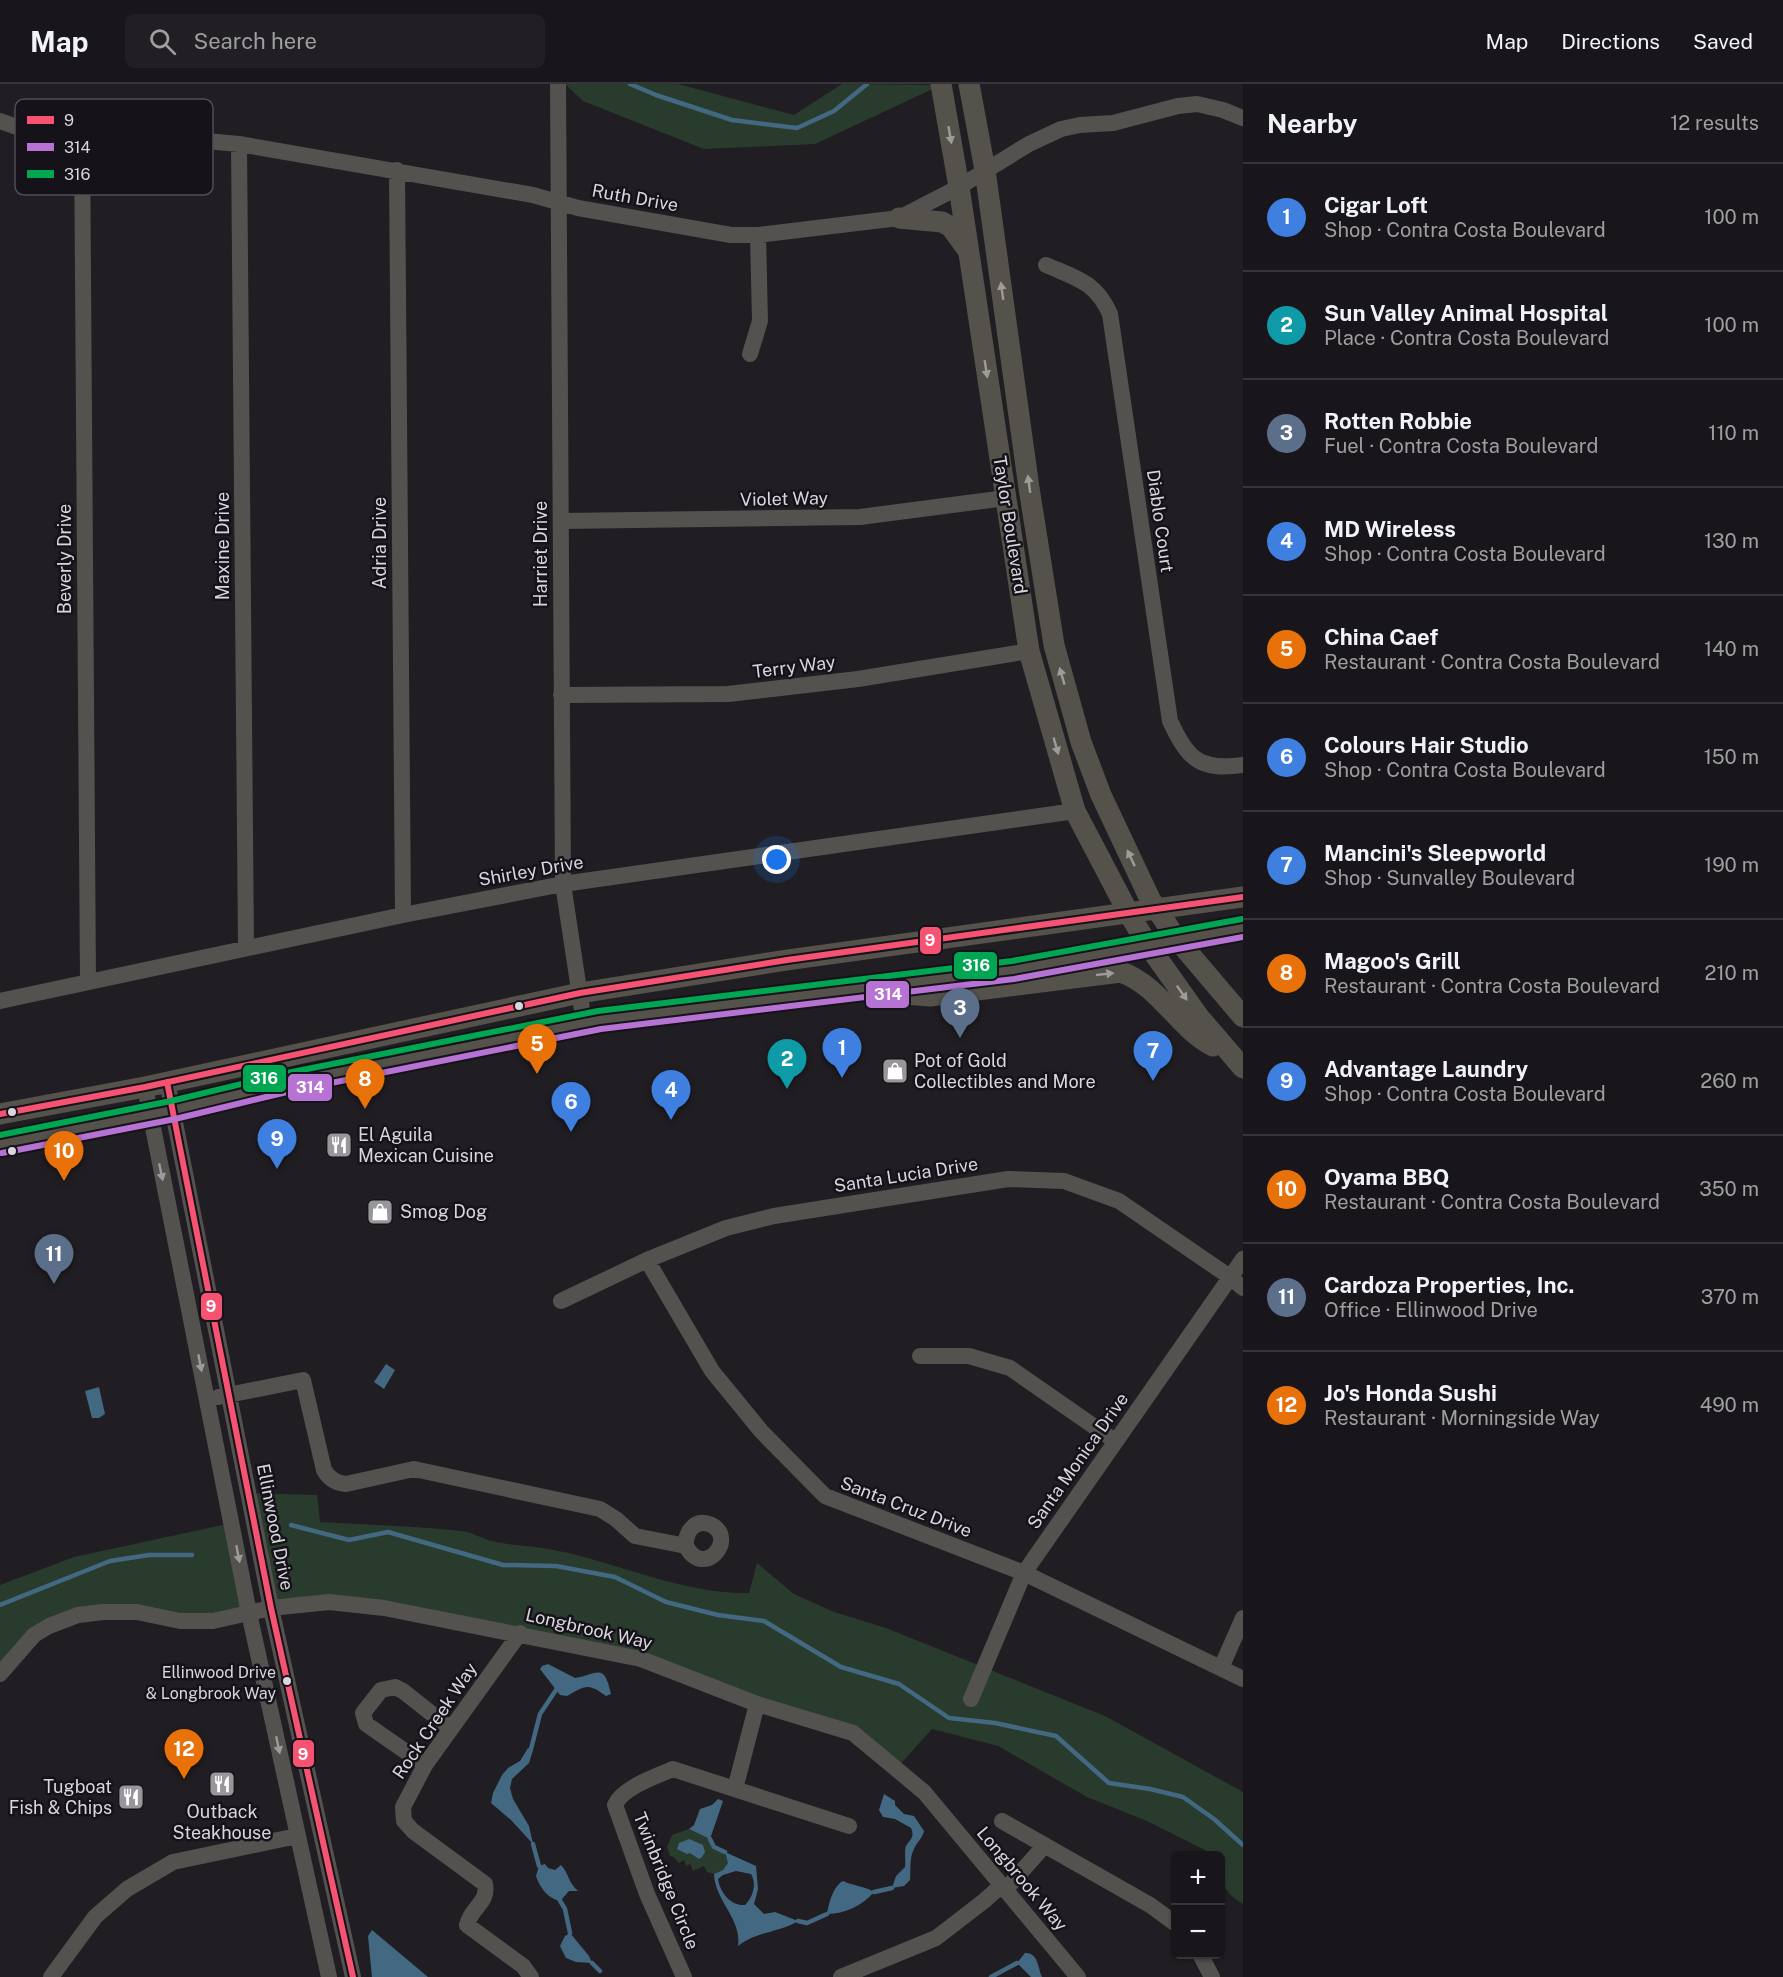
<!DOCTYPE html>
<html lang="en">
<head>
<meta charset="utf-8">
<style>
  body { margin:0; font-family:"Public Sans",sans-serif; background:#211f23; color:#f1f3f6 }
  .controls { position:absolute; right:18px; bottom:18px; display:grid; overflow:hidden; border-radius:9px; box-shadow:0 2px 4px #0004 }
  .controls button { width:54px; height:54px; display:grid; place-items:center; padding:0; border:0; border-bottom:2px solid #363539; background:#18161a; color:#f1f3f6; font:30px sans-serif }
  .you { position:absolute; left:777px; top:776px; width:21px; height:21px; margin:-15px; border:4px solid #fff; border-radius:50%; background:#1a73e8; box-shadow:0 0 0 9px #1a73e833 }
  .badge { display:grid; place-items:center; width:39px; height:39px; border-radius:50%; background:#98969b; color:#fff; font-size:20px; font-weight:700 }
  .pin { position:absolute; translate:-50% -50px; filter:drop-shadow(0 2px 3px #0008) }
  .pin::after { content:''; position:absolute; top:32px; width:21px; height:18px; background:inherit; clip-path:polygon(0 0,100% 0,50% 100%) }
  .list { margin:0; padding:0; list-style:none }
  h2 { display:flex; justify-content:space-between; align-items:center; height:78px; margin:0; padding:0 24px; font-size:26px }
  h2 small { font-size:20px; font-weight:400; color:#9f9fa2 }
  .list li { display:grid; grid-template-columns:39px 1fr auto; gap:18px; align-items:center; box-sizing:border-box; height:108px; padding:0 24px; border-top:2px solid #363539 }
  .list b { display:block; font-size:22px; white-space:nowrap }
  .list p { margin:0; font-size:20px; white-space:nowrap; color:#9f9fa2 }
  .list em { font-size:20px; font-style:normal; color:#9f9fa2 }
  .icon { flex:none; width:33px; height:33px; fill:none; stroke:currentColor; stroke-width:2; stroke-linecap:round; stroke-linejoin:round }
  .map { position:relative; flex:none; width:1243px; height:1893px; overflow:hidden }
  header { display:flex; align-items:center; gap:36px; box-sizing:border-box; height:84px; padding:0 30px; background:#18161a; border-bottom:2px solid #363539 }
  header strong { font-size:28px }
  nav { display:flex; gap:33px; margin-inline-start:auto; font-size:21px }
  .search { width:420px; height:54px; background:#211f23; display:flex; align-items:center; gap:15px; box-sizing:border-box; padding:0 21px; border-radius:9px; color:#9f9fa2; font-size:22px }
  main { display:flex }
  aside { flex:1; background:#18161a }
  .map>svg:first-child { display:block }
</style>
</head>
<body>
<header>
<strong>Map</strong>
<div class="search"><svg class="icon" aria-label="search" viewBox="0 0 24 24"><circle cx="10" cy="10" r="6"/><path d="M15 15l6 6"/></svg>Search here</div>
<nav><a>Map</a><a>Directions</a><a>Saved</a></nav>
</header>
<main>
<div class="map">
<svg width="1243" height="1893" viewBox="0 0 1243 1893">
  <rect width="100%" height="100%" fill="#201e22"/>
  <!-- green -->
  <path fill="#283b2d" d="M565 0H678L794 31 842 0 941 1 815 60 704 65 583 17Z
    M249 1409 317 1411 320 1438C367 1441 415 1442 461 1447 473 1448 484 1456 496 1458 515 1462 535 1462 554 1466 620 1479 681 1510 749 1509L757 1479 794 1510 834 1528 886 1544 1105 1632 1243 1708V1820C1221 1807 1221 1796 1220 1772L1210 1771 1209 1768 1147 1737 1087 1713 998 1662 932 1645 896 1685 853 1649 641 1575 384 1524H271Z
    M232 1439 249 1529 213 1537 137 1528 49 1542 0 1590V1501L74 1473Z
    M689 1745 710 1755 714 1763 725 1768 728 1779 723 1786 714 1790 707 1788 704 1782 693 1787 690 1780 686 1782 684 1776 679 1779 674 1773 670 1772 667 1763 672 1751Z"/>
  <!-- water -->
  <path fill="#436882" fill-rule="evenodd" d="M386 1280 395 1286 384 1305 374 1298Z
    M99 1303 105 1330 99 1334H92L85 1307Z
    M548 1580 575 1594C598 1590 604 1578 611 1610L606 1612C587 1598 585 1602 567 1612L560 1611 540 1585 542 1582Z
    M528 1664 533 1666 529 1679 512 1695 510 1704 513 1715 529 1742 533 1760 511 1736 491 1719 493 1709 502 1691 508 1684 520 1677Z
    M884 1710 895 1717V1721L904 1730 914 1732 924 1747C922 1755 917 1758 914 1765 909 1774 911 1786 910 1796L904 1802 892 1804 896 1792 905 1783C906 1777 904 1767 906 1762 910 1755 915 1754 911 1744L895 1735 883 1733 879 1726Z
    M718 1715 723 1717 710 1755 689 1745 694 1741 700 1725 712 1721Z
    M689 1755 703 1761 705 1768 702 1773 699 1775 690 1769 687 1770 677 1765 679 1759Z
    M725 1768 756 1782 758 1805 754 1820 764 1830 775 1828 798 1837C779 1849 756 1847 738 1862 742 1835 715 1817 714 1790L723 1786 728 1779ZM736 1787 751 1790C757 1800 753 1813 745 1821 730 1822 720 1808 718 1795L723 1791Z
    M545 1780 548 1784 555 1786 561 1781C569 1790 568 1798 578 1807H569L562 1815 556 1816C545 1811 540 1803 536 1792L539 1782Z
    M843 1797C853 1802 865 1802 874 1808 863 1821 845 1830 827 1830 829 1819 833 1802 843 1797Z
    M372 1846 428 1893H372L368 1852Z
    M570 1849 589 1872 592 1879 576 1878 566 1874 560 1862 565 1852Z
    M1025 1869C1038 1868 1038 1884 1042 1893H1031L1017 1879Z"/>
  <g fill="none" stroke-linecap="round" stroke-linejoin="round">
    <!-- stream -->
    <path stroke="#436882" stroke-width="4.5" d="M630 0 656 11 732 36 797 44 834 27 867 0
      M291 1441 349 1456 388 1448 503 1481 556 1482 615 1493 666 1518 718 1531 764 1537 841 1583 899 1600 949 1634 995 1639 1056 1652 1109 1699 1150 1705 1183 1713 1214 1735 1243 1761
      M0 1521 110 1477 149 1471H192
      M531 1665 540 1630 556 1606
      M710 1755 714 1763 725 1768
      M533 1760 539 1782
      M874 1808 892 1804
      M559 1815 565 1825 570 1849
      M798 1837 807 1839 827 1830
      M592 1879 600 1887
      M991 1893 1017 1879"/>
    <!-- minor -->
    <path stroke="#54524e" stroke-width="16" d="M558 0 563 800 584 939
      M0 37 42 52 58 54 82 52 139 51 239 60 533 111 578 124 731 151H758L899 134 959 103 1029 60 1061 45 1080 41 1113 39 1178 22 1197 20 1223 26 1243 34
      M82 52 88 897
      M239 60 246 863
      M397 86 403 831
      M1046 181C1076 194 1096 198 1110 230L1170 637C1188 675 1199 687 1243 681
      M750 270 760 237 758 151
      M561 437 860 433 1006 414
      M561 611 728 610 858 595 1029 567
      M0 917 403 831 563 800 1075 727
      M167 998 271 1524 353 1893
      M145 1003 249 1529 329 1893
      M647 1176 712 1287 761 1347 825 1412 1024 1489 1243 1595
      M561 1217 647 1176 726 1144 774 1132 1008 1095 1064 1097 1119 1117 1230 1193 1243 1204
      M920 1272H969L1010 1284 1115 1357
      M218 1313 303 1296 324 1386C329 1395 336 1399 346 1400L414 1385 600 1425 616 1435 635 1452 686 1462C704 1497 740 1452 709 1440 694 1435 685 1449 686 1462
      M520 1549 425 1681 403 1723 404 1737 413 1747 485 1800C489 1819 471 1823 467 1841L523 1882 531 1893
      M1221 1584 1243 1534
      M0 1590 34 1551 49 1542 78 1531 103 1528H137L180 1537H213L271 1524 329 1518 384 1524 641 1575 757 1620 853 1649 924 1708 1078 1893
      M971 1615 1024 1489 1243 1175
      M425 1681 366 1640 363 1629 381 1606 395 1603 403 1607 451 1645
      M735 1705 757 1620
      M1002 1737 1150 1821 1176 1840
      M1006 1805 1045 1761
      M1200 1870 1212 1893
      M51 1893 95 1833 127 1805 173 1778 297 1752
      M684 1893 647 1810 615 1721C622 1704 656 1692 673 1685L849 1742
      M841 1893 936 1854 984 1817 1002 1801"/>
    <!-- major -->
    <path stroke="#55524b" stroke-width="21" d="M941 0 959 103 1029 567 1075 727 1129 830 1148 861 1199 933 1243 984
      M969 0 985 86 1029 404 1054 561 1081 658 1101 711 1150 815 1176 854 1243 933
      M899 134 942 138 951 143 967 165
      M893 906 904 910 930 912 1121 888C1160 902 1178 944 1213 962
      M0 1030 145 1003 580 909 787 876 1243 813
      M0 1060 173 1026 289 998 600 936 1013 886C1090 874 1166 856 1243 844"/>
    <defs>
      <path id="bus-1" d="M167 998 271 1524 353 1893
        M0 1030 145 1003 580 909 787 876 1243 813"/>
      <path id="bus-2" d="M2 1069 175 1035 291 1007 601 945 1014 895 1243 853"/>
      <path id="bus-3" d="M0 1051 171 1017 287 989 598 927 1012 877 1242 835"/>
    </defs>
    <!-- bus-1 casing -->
    <use href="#bus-1" stroke="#16121a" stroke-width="10"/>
    <!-- bus-2 casing -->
    <use href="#bus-2" stroke="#16121a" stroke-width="10"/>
    <!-- bus-3 casing -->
    <use href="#bus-3" stroke="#16121a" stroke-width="10"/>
    <!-- bus-1 -->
    <use href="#bus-1" stroke="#f65372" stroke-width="6"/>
    <!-- bus-2 -->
    <use href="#bus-2" stroke="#b673d3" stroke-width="6"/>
    <!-- bus-3 -->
    <use href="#bus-3" stroke="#00a651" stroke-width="6"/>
  </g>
  <!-- one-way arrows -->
  <defs><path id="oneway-solid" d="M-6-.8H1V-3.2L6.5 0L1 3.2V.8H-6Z" transform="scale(1.5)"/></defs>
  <g fill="#9e9b9b">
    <use href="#oneway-solid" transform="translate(950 51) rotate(80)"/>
    <use href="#oneway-solid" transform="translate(1002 207) rotate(-98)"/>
    <use href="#oneway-solid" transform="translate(986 285) rotate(81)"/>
    <use href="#oneway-solid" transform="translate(1029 400) rotate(-98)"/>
    <use href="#oneway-solid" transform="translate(1062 592) rotate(-106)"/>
    <use href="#oneway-solid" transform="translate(1056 662) rotate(74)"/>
    <use href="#oneway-solid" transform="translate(1131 774) rotate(-115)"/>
    <use href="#oneway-solid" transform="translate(1105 890) rotate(-6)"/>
    <use href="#oneway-solid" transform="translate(1182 909) rotate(55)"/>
  </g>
  <g fill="#9d9b9c">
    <use href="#oneway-solid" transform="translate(161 1088) rotate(78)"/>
    <use href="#oneway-solid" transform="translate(200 1279) rotate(79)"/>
    <use href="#oneway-solid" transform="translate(238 1470) rotate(79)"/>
    <use href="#oneway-solid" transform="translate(278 1661) rotate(78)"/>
  </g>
  <!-- icons -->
  <defs>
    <symbol id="shop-square" viewBox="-11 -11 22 22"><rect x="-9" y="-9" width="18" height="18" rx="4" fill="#98969b" stroke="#16121a"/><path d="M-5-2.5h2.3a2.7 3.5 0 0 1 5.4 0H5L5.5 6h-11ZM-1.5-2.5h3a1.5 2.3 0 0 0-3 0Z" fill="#fff"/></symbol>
    <symbol id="restaurant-square" viewBox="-11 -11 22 22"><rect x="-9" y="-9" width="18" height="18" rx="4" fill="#98969b" stroke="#16121a"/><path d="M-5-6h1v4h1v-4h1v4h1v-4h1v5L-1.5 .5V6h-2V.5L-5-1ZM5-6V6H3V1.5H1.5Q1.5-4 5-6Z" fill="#fff"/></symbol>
  </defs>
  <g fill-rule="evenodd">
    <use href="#shop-square" x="880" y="972" width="30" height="30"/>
    <use href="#restaurant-square" x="324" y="1046" width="30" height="30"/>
    <use href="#shop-square" x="365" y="1113" width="30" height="30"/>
    <use href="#restaurant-square" x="207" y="1685" width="30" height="30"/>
    <use href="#restaurant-square" x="116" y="1698" width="30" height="30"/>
  </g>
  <!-- markers -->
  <g fill="#d9d6dc" stroke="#16121a" stroke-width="2">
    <circle cx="519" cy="922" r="5"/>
    <circle cx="12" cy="1028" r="5"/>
    <circle cx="12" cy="1067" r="5"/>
    <circle cx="287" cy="1597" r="5"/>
  </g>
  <g text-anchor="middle" stroke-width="5" stroke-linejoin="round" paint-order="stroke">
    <!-- bus labels -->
    <g font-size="16" fill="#d9d6dc" stroke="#16121a" text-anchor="end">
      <text x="276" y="1594">Ellinwood Drive<tspan x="276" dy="21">&amp; Longbrook Way</tspan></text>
    </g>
    <!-- street labels -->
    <g font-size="18" fill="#d9d6dc" stroke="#16121a">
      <text transform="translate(635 114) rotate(10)" y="6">Ruth Drive</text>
      <text transform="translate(784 415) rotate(-1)" y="6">Violet Way</text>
      <text transform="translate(1160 437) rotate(82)" y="6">Diablo Court</text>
      <text transform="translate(1010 441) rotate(81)" y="6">Taylor Boulevard</text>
      <text transform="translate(380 459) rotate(-90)" y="6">Adria Drive</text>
      <text transform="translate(223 462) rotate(-90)" y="6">Maxine Drive</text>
      <text transform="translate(541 470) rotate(-90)" y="6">Harriet Drive</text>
      <text transform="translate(65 475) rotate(-90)" y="6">Beverly Drive</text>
      <text transform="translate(794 583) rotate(-7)" y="6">Terry Way</text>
      <text transform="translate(531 787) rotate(-10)" y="6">Shirley Drive</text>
      <text transform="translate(906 1091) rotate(-9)" y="6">Santa Lucia Drive</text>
      <text transform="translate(1078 1377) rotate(-55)" y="6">Santa Monica Drive</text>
      <text transform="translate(906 1423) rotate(21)" y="6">Santa Cruz Drive</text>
      <text transform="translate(275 1443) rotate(79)" y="6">Ellinwood Drive</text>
      <text transform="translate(589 1545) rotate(13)" y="6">Longbrook Way</text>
      <text transform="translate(435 1637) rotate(-56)" y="6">Rock Creek Way</text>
      <text transform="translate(1022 1795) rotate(50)" y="6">Longbrook Way</text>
      <text transform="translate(666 1797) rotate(68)" y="6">Twinbridge Circle</text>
    </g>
    <!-- poi labels -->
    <g font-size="18" fill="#d9d6dc" stroke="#16121a" text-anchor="start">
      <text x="914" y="983">Pot of Gold<tspan x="914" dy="21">Collectibles and More</tspan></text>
      <text x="358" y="1057">El Aguila<tspan x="358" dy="21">Mexican Cuisine</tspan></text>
      <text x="400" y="1134">Smog Dog</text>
      <text x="112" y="1709" text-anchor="end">Tugboat<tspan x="112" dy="21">Fish &amp; Chips</tspan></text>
      <text x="222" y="1734" text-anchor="middle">Outback<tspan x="222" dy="21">Steakhouse</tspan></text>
    </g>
  </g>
  <!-- legend -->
  <rect x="15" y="15" width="198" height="96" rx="9" fill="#16121a" stroke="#504d54" stroke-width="1.5"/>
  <rect x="27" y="32" width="27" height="8" fill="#f65372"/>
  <rect x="27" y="59" width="27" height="8" fill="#b673d3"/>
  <rect x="27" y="86" width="27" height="8" fill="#00a651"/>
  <g font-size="16" fill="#d9d6dc">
    <text x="64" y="42">9</text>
    <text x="64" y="69">314</text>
    <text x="64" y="96">316</text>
  </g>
  <g stroke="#16121a" stroke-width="2">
    <rect x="919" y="842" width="23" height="29" rx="6" fill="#f65372"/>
    <rect x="953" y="867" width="45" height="29" rx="6" fill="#00a651"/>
    <rect x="865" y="896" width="45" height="29" rx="6" fill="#b673d3"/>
    <rect x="242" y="980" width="45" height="29" rx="6" fill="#00a651"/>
    <rect x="287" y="989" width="46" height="29" rx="6" fill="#b673d3"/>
    <rect x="200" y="1208" width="23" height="29" rx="6" fill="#f65372"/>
    <rect x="292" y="1655" width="23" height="29" rx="6" fill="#f65372"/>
  </g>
  <g font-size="16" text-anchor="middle" font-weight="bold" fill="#fff">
    <text x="930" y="862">9</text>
    <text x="976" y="887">316</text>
    <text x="888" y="916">314</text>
    <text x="264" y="1000">316</text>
    <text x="310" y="1009">314</text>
    <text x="211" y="1228">9</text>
    <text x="303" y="1676">9</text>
  </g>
</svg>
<div class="controls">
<button>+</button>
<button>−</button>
</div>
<div class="you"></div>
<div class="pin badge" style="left:842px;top:994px;background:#3f7fe0">1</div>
<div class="pin badge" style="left:787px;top:1005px;background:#0f9aa8">2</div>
<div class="pin badge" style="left:960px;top:954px;background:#5c6f8a">3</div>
<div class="pin badge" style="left:671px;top:1036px;background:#3f7fe0">4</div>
<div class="pin badge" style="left:537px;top:990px;background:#e8710a">5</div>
<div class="pin badge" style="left:571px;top:1048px;background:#3f7fe0">6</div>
<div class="pin badge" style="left:1153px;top:997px;background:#3f7fe0">7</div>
<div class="pin badge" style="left:365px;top:1025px;background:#e8710a">8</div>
<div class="pin badge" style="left:277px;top:1085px;background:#3f7fe0">9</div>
<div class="pin badge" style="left:64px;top:1097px;background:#e8710a">10</div>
<div class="pin badge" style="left:54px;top:1200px;background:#5c6f8a">11</div>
<div class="pin badge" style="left:184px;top:1695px;background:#e8710a">12</div>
</div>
<aside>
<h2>Nearby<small>12 results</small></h2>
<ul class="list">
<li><span class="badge" style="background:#3f7fe0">1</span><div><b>Cigar Loft</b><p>Shop · Contra Costa Boulevard</p></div><em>100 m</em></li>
<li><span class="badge" style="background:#0f9aa8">2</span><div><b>Sun Valley Animal Hospital</b><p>Place · Contra Costa Boulevard</p></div><em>100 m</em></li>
<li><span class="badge" style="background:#5c6f8a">3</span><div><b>Rotten Robbie</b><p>Fuel · Contra Costa Boulevard</p></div><em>110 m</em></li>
<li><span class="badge" style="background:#3f7fe0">4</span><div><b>MD Wireless</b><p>Shop · Contra Costa Boulevard</p></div><em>130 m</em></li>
<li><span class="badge" style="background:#e8710a">5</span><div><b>China Caef</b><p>Restaurant · Contra Costa Boulevard</p></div><em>140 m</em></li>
<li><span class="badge" style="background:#3f7fe0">6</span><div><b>Colours Hair Studio</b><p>Shop · Contra Costa Boulevard</p></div><em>150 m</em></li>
<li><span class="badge" style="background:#3f7fe0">7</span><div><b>Mancini's Sleepworld</b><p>Shop · Sunvalley Boulevard</p></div><em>190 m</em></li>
<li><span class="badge" style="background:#e8710a">8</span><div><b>Magoo's Grill</b><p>Restaurant · Contra Costa Boulevard</p></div><em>210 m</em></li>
<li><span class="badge" style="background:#3f7fe0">9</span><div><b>Advantage Laundry</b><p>Shop · Contra Costa Boulevard</p></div><em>260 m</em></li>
<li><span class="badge" style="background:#e8710a">10</span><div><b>Oyama BBQ</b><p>Restaurant · Contra Costa Boulevard</p></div><em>350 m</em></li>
<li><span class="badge" style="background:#5c6f8a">11</span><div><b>Cardoza Properties, Inc.</b><p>Office · Ellinwood Drive</p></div><em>370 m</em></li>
<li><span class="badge" style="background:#e8710a">12</span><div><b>Jo's Honda Sushi</b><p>Restaurant · Morningside Way</p></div><em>490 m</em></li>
</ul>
</aside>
</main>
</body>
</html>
